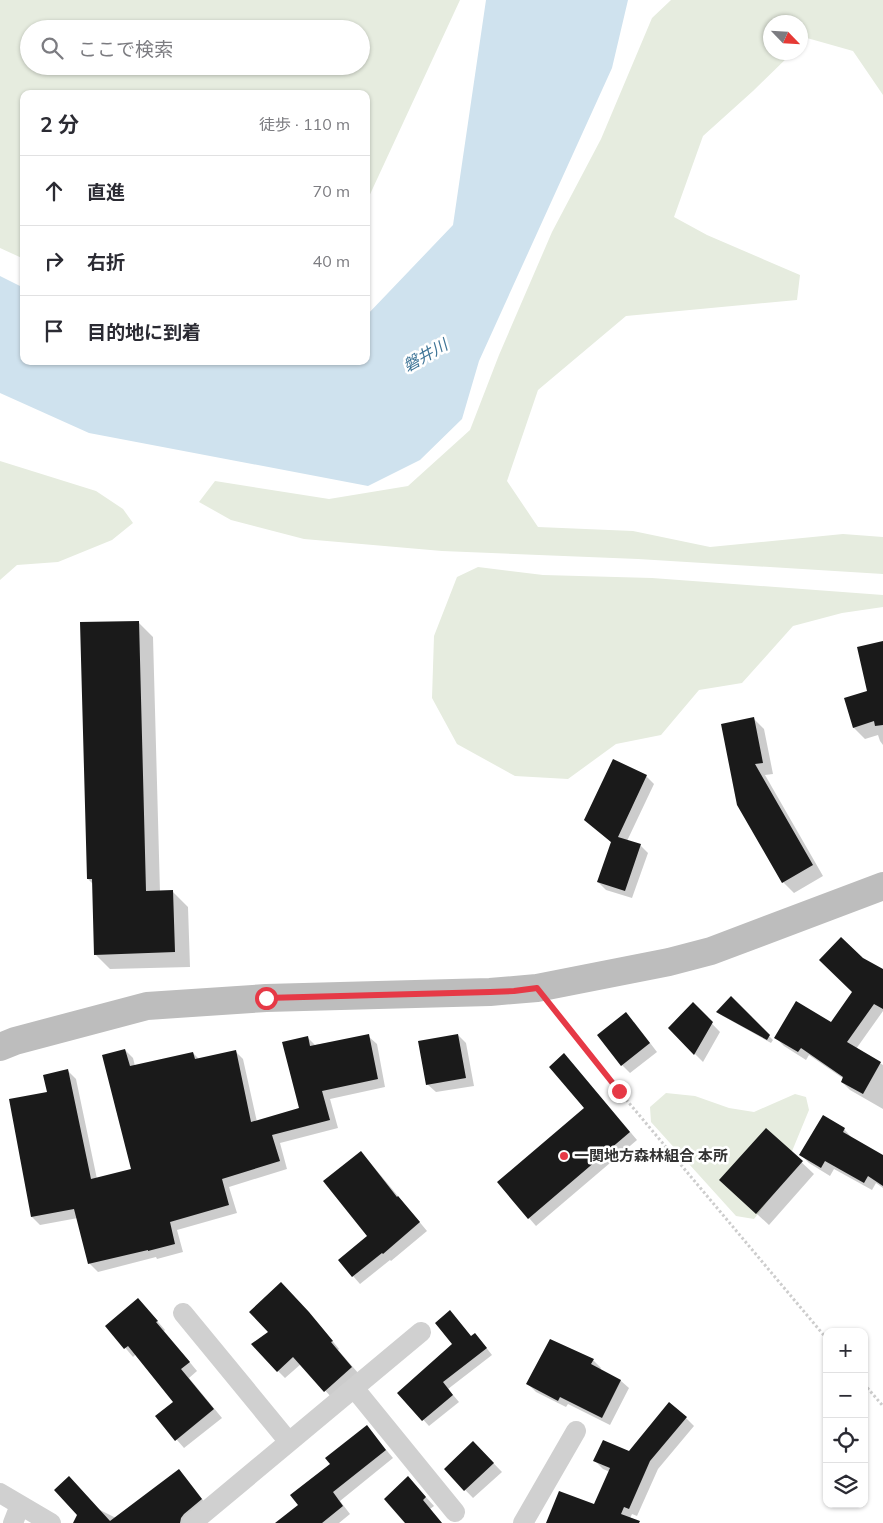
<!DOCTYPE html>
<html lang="ja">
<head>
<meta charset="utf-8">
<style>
  body { margin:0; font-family:Mulish,"Noto Sans JP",sans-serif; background:#f7f7f7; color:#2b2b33 }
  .controls { position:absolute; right:15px; bottom:15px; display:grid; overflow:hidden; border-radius:10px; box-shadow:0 1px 4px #0004 }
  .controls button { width:45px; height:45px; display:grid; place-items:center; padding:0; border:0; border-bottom:1px solid #e1e1e2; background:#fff; color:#2b2b33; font:25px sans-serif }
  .compass { position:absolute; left:763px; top:15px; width:45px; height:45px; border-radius:50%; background:#fff; box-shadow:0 1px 4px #0004; rotate:115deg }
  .stop { position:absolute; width:15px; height:15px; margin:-11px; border:4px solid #e63946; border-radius:50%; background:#fff }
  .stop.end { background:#e63946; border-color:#fff; box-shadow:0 1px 5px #0008 }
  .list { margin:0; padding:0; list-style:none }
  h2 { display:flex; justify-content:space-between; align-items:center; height:65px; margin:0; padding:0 20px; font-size:21px }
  h2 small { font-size:16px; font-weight:400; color:#7c7c81 }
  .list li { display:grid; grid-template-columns:32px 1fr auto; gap:15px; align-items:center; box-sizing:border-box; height:70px; padding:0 20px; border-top:1px solid #e1e1e2 }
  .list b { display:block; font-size:19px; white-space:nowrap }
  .list em { font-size:16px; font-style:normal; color:#7c7c81 }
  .icon { flex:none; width:28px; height:28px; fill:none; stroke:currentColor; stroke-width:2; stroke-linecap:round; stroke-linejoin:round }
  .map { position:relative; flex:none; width:883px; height:1523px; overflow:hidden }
  .search { position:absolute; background:#fff; box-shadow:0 1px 4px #0004; left:20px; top:20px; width:350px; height:55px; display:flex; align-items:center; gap:12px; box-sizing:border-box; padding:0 18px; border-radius:28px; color:#7c7c81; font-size:19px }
  .panel { position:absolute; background:#fff; box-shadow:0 1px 4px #0004; left:20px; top:90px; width:350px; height:275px; border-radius:10px }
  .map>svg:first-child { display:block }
</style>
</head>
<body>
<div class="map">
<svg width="883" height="1523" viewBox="0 0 883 1523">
  <rect width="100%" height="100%" fill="#fff"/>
  <!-- green -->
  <path fill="#e6ecdf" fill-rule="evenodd" d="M0 0H460L366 203V94H24V259L0 248ZM29 29H361V66H29Z
    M671 0H883V95L853 51 807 38 801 44 800 22H770V52L792 53 753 91 703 136 674 217 707 235 800 275 797 300 626 316 538 390 507 481 538 527 633 531 710 547 843 534 883 537V574L638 559 442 551 304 539 231 520 199 502 215 481 329 499 408 486 470 430 499 355 552 232 601 139 652 18Z
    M0 461 96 491 123 509 133 523 112 540 58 562 17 565 0 580Z
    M478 567 543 575 652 578 883 595V607L842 613 793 626 742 683 699 690 661 735 616 744 568 779 515 776 457 744 432 698 434 636 457 577Z
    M666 1093 695 1096 729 1108 754 1112 795 1094 806 1097 809 1110 776 1190 754 1219 736 1216 651 1122 650 1107Z"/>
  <!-- water -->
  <path fill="#cfe2ee" d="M486 0H628L612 68 479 361 462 419 420 460 368 486 89 433 0 393V276L24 288V361H300L319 365 323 361H366V316L453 225Z"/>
  <!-- shadow -->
  <path fill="#0003" d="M138 622 153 637 160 892H173L188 907 190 967 110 969 95 954 93 884 88 879Z
    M883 643V745L880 741 878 735 865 739 854 728 845 699 868 692Z
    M753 718 764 729 773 774 765 775 823 876 794 893 783 882 738 805Z
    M646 776 654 784 627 841 640 845 648 853 632 898 606 890 598 882 612 843 586 820Z
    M862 959 883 971V1011L856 1049 883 1065V1109L850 1090 842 1082 844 1079 809 1055 806 1060 784 1046 776 1038 832 1024 854 992Z
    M731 998 773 1040 771 1043 721 1015 717 1012Z
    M693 1004 720 1032 703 1062 669 1028Z
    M634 1022 657 1052 630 1073 622 1065Z
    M458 1035 466 1043 474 1086 436 1092 427 1084Z
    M368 1036 377 1044 385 1087 330 1099 338 1128 280 1143 287 1169 229 1187 237 1213 177 1230 183 1252 157 1259 156 1257 98 1272 90 1264 78 1218 40 1225 32 1217 48 1093 68 1071 76 1079 97 1179 132 1170 125 1050 133 1058 135 1066 193 1053 199 1059 235 1051 243 1059 257 1122 301 1109 307 1037 315 1045Z
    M572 1063 637 1140 536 1226 529 1218 586 1108Z
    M766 1129 814 1174 769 1225 733 1192Z
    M844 1129 852 1138 883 1157V1188L876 1183 872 1190 834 1169 830 1176 809 1163 801 1155Z
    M368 1160 427 1231 391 1261 390 1260 360 1284 353 1276 369 1236Z
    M146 1308 165 1330 164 1331 197 1371 189 1378 222 1418 184 1448 157 1417 175 1402 136 1354 133 1357 107 1326Z
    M316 1321 339 1349 338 1350 359 1374 332 1398 301 1364 285 1378 278 1371 269 1332Z
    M472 1337 481 1341 492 1355 448 1389 459 1402 429 1426 399 1393 454 1344Z
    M593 1360 601 1368 600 1370 621 1381 629 1388 610 1425 568 1404 566 1407 536 1392 528 1384Z
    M686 1418 694 1426 658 1469 637 1516 632 1514 628 1523H548L595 1505 610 1472 603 1469 595 1461 629 1453Z
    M367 1427 393 1458 340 1501 350 1514 339 1523H277L300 1505 332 1464Z
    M473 1442 502 1472 473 1498 445 1469Z
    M179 1470 186 1478 209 1508 191 1523H79L98 1509 116 1518Z
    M416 1486 434 1506 430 1509 442 1523H407Z"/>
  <!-- building -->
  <path fill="#1a1a1a" d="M139 621 146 891 173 890 175 952 94 955 92 879H87L80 622Z
    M883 641V725L875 726 874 721 853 728 844 698 867 691 857 647Z
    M754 717 763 763 755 764 813 865 782 883 737 805 721 724Z
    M613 759 647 775 618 837 641 844 625 891 597 882 611 842 584 820Z
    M841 937 863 958 883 969V1009L874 1004 847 1042 881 1062 863 1094 841 1082 843 1077 801 1048 798 1052 774 1038 796 1001 831 1022 852 992 819 960Z
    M731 996 770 1035 767 1040 716 1012Z
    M693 1002 713 1022 694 1055 668 1028Z
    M626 1012 650 1043 621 1066 597 1035Z
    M369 1034 378 1079 322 1091 330 1120 272 1135 280 1161 222 1179 229 1205 170 1222 175 1244 148 1251V1250L88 1264 74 1209 31 1217 9 1099 47 1092 43 1075 68 1069 91 1179 131 1169 102 1055 125 1049 130 1066 193 1052 195 1059 236 1050 251 1122 299 1108 282 1042 308 1036 310 1046Z
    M458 1034 466 1078 426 1085 418 1041Z
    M564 1053 630 1132 528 1219 497 1182 584 1108 549 1067Z
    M823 1115 845 1128 843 1132 883 1155V1186L868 1176 864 1183 825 1161 821 1168 799 1155Z
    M766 1128 803 1161 756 1214 719 1180Z
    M361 1151 397 1197 398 1196 420 1222 383 1254 382 1253 352 1277 338 1260 367 1236 323 1181Z
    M281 1282 309 1312 333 1341 331 1342 352 1367 324 1392 293 1357 277 1372 251 1344 268 1332 249 1312Z
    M138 1298 158 1321 156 1322 190 1362 181 1369 214 1409 175 1441 155 1416 173 1402 128 1346 124 1349 105 1326Z
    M450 1310 471 1336 475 1333 487 1348 443 1382 453 1395 422 1421 397 1393 452 1344 435 1323Z
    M550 1339 594 1359 591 1364 621 1380 602 1418 560 1397 558 1401 526 1384Z
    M669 1402 687 1417 650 1461 629 1509 624 1507 621 1514 640 1521 639 1523H546L559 1491 594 1504 610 1468 593 1461 603 1440 629 1451Z
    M367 1425 386 1450 333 1492 343 1506 322 1523H275L298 1505 290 1495 330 1464 325 1458Z
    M473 1441 494 1463 464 1491 444 1469Z
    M179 1469 202 1499 184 1514 181 1518 180 1523H73L77 1515 54 1490 69 1476 110 1521Z
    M408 1476 426 1497 423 1500 442 1523H405L384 1499Z"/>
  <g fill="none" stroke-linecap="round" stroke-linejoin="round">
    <!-- path -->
    <path stroke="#cdcdcd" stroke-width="3" stroke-dasharray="2.5 2.5" stroke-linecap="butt" d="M554 1010 619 1091 827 1339
      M864 1384 883 1406"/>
    <!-- street -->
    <path stroke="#d0d0d0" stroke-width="20" d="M183 1313 289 1442
      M354 1388 455 1512
      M0 1493 51 1523
      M13 1523 20 1505
      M192 1523 421 1332
      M523 1523 576 1431"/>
    <!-- secondary -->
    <path stroke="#bdbdbd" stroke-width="28" d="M0 1047 15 1041 147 1006 266 998 490 992 537 988 669 962 711 951 883 886"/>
  </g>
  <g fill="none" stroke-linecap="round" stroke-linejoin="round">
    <!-- route -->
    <path stroke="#e63946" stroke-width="6" d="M266 998 490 992 514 991 537 988 619 1091"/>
  </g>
  <!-- markers -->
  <circle fill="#e63946" stroke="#fff" stroke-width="2" cx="564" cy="1156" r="5"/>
  <g text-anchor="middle" stroke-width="5" stroke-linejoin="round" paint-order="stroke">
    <!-- poi labels -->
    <g font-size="15" font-weight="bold" fill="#333" stroke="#fff" text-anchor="start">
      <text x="574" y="1161">一関地方森林組合 本所</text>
    </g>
    <!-- water labels -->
    <g font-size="16" font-style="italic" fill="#3f7597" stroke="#fff">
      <text transform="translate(425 355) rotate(-30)" y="6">磐井川</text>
    </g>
  </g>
</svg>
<div class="controls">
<button>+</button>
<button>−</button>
<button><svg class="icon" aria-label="locate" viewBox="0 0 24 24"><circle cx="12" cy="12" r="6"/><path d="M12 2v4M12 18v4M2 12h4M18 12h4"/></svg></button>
<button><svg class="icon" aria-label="layers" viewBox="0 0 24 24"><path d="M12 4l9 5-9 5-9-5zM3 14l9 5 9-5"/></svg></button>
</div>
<svg class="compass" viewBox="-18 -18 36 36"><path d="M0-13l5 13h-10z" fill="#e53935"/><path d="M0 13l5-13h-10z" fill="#7c7c81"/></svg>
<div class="stop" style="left:266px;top:998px"></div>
<div class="stop end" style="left:619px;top:1091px"></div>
<div class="search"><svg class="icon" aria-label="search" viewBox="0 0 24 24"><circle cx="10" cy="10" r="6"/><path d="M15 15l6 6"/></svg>ここで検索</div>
<section class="panel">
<h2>2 分<small>徒歩 · 110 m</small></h2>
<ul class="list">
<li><svg class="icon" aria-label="ahead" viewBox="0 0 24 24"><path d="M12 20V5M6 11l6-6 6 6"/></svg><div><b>直進</b></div><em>70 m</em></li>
<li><svg class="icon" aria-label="right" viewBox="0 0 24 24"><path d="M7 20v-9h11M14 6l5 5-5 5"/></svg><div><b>右折</b></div><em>40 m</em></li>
<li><svg class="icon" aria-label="arrive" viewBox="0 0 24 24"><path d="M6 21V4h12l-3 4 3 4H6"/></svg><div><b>目的地に到着</b></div></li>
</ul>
</section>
</div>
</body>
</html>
